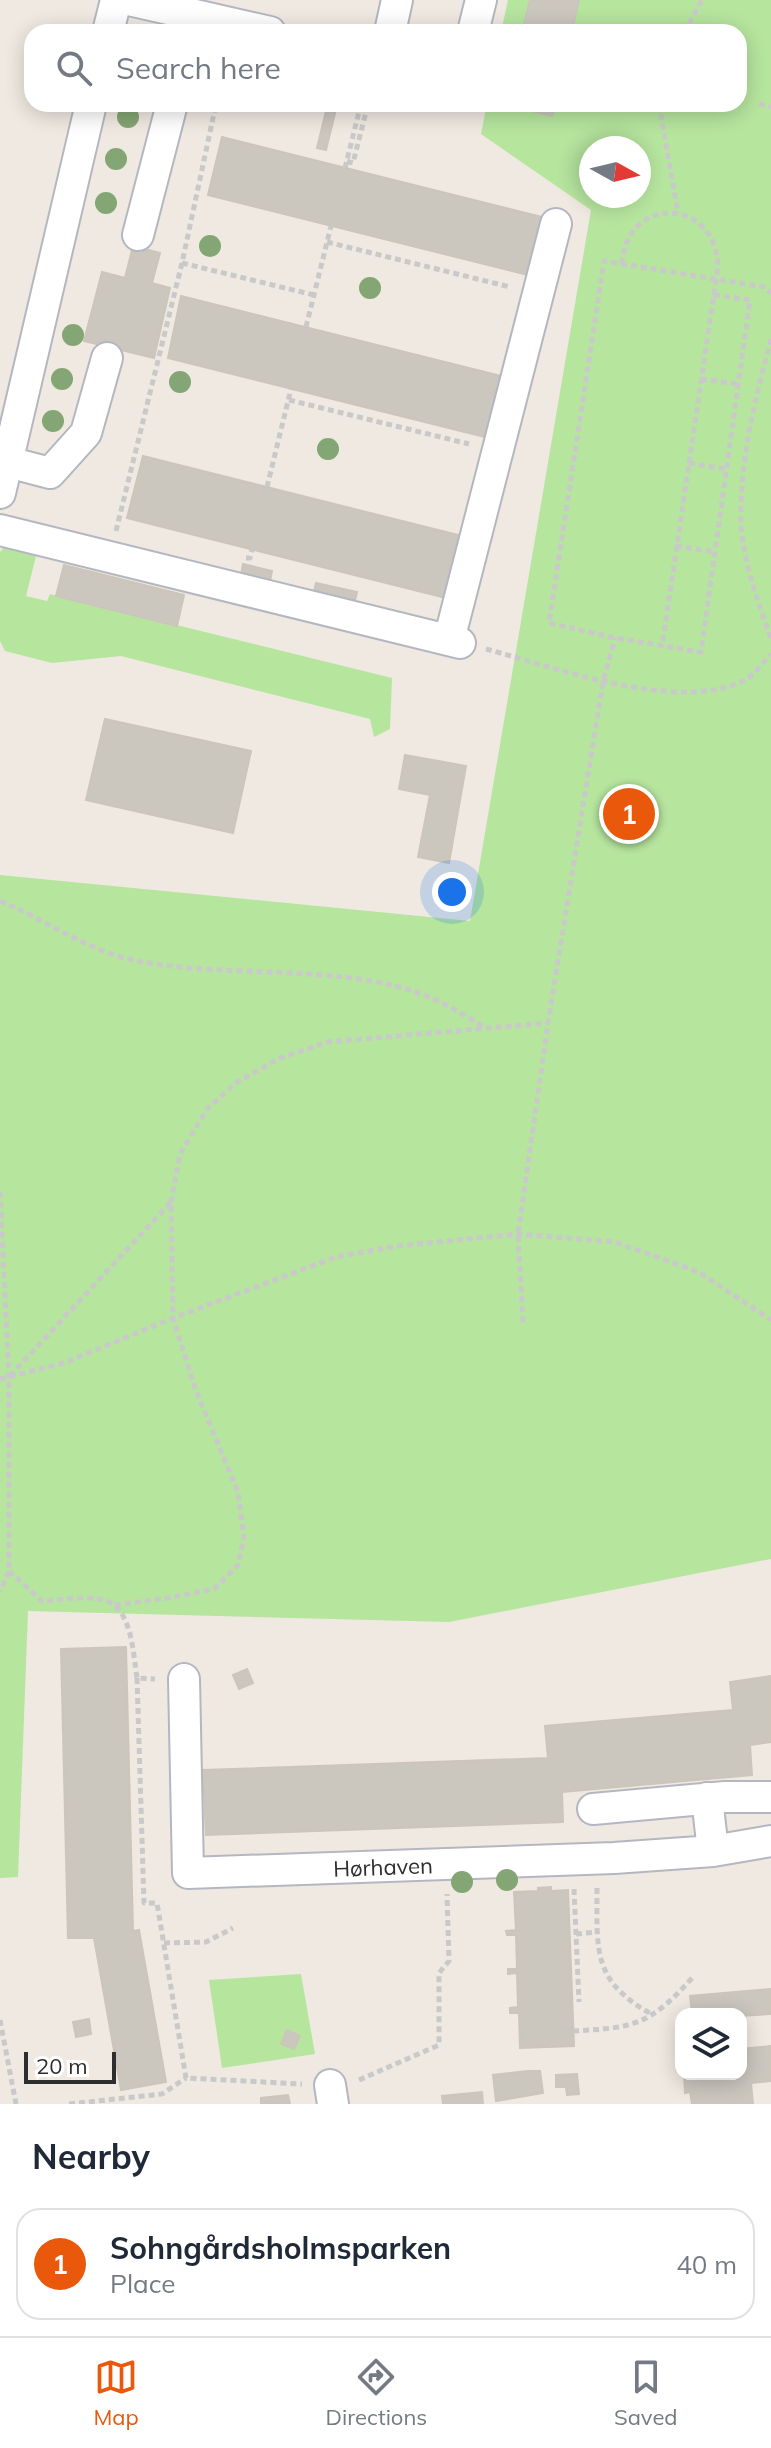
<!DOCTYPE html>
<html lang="en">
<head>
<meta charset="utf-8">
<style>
  body { margin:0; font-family:Mulish,sans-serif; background:#f6f6f7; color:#1f2937 }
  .controls { position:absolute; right:24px; bottom:24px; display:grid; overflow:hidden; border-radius:16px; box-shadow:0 4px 20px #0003 }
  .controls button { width:72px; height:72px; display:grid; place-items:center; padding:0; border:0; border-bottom:2px solid #e0e1e3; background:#fff; color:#1f2937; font:40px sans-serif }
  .compass { position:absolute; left:579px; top:136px; width:72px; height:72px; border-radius:50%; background:#fff; box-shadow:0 4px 20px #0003; rotate:98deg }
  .scale { position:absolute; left:24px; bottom:20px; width:92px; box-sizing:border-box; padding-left:8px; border:4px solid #2e2e2e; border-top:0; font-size:22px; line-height:28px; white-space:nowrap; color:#2e2e2e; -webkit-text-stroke:6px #fff; paint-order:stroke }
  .you { position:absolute; left:452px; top:892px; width:28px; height:28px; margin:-20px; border:6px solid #fff; border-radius:50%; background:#1a73e8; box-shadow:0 0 0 12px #1a73e833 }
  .badge { display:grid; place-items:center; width:52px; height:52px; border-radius:50%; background:#ea580c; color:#fff; font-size:26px; font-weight:700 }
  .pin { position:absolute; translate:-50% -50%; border:4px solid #fff; box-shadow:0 2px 8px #0006 }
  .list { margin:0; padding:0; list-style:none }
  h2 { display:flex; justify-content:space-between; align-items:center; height:104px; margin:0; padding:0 32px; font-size:34px }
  h2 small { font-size:26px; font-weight:400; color:#747a83 }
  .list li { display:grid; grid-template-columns:52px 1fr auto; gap:24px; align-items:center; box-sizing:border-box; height:112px; margin:0 16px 16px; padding:0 16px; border:2px solid #e0e1e3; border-radius:24px }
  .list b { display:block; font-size:30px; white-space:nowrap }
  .list p { margin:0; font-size:26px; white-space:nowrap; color:#747a83 }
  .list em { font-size:26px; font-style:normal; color:#747a83 }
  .icon { flex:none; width:44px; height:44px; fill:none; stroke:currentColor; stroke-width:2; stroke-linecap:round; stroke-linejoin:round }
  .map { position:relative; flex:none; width:771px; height:2104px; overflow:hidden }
  .search { position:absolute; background:#fff; box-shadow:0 4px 20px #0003; left:24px; right:24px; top:24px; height:88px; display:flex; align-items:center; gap:20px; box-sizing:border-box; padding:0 28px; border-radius:24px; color:#747a83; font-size:30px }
  .sheet { height:232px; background:#fff }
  nav { display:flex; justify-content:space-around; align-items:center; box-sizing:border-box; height:112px; border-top:2px solid #e0e1e3; background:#fff; font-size:22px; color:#747a83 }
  nav a { display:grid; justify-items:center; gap:4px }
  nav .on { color:#ea580c }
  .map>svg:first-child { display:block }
</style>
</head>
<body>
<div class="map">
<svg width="771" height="2104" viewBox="0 0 771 2104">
  <rect width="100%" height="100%" fill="#efe9e1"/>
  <!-- green -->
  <path fill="#b6e59e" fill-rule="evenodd" d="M508 0H771V1559L449 1622 28 1611 18 1877 0 1878V875L470 921 591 210 481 134 487 104H739V32H501ZM591 148H639V196H591Z
    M6 545 37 552 26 596 47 601 50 594 392 678 390 729 374 737 370 719 121 656 52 663 5 651 0 641V552Z
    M301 1974 315 2054 222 2068 209 1980Z"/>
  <!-- building -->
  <path fill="#cbc7bf" stroke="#cbc5ba" stroke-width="2" d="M530 0H579L572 32H522Z
    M505 104H555L552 116Z
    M327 107 336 109 326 150 317 148Z
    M222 137 546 218 532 276 208 195Z
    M133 246 160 253 152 283 170 288 154 358 84 341 102 272 125 278Z
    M181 296 505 377 489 438 168 358Z
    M143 456 466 537 450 599 127 518Z
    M243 564 272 571 270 581 241 575Z
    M64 565 184 595 177 626 56 596Z
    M316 583 357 592 355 601 314 591Z
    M105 719 251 751 233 833 86 800Z
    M405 755 466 766 449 863 418 857 430 795 399 789Z
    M126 1647 133 1931 139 1930 166 2082 121 2090 94 1938H68L61 1649Z
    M247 1669 253 1683 239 1689 233 1675Z
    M771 1676V1742L750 1745 752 1775 562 1792 563 1822 206 1835 203 1770 548 1758 545 1726 733 1710 730 1682Z
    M551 1887V1891L568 1890 574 2046 520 2048 519 2013H510V2008L518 2007 517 1973 508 1974V1969H517L516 1935H507L506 1931 516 1930 514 1892 538 1891V1888Z
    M771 1989V2014L741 2016V2014H692L690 1996Z
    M89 2019 91 2034 76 2037 73 2022Z
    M287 2030 300 2036 294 2049 281 2044Z
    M771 2046V2081L751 2083 753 2104H692L690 2092 685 2093 684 2074H741V2049Z
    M528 2071H540L543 2093 496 2101 493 2075Z
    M577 2074 579 2094 567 2095 566 2087H556V2075Z
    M482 2092 483 2104H443L442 2096Z
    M288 2095 290 2104H261V2098Z"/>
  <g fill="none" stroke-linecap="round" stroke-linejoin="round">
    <defs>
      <path id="minor" d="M129 0 270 32
        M108 32 116 0
        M390 32 397 0
        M473 32 481 0
        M138 235 172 104
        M8 462 50 473 86 433 107 358
        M0 493 91 104
        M0 530 460 643
        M449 640 556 224
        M184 1679 188 1873 614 1858 713 1851 771 1841
        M707 1798 713 1851
        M593 1809 725 1797H771
        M330 2085 333 2104"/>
    </defs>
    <!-- minor casing -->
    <use href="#minor" stroke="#b4b7c1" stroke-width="34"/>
    <!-- path -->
    <path stroke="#c9c9c9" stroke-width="5" stroke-dasharray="6 4" stroke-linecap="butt" d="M684 32 702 0
      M659 104 678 213
      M759 104 771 107
      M347 161 353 163 368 104
      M345 168 361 104
      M327 242 510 287
      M182 263 314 295
      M622 264C626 195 715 196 718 266L662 647
      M714 295 750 300 701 652 615 638 549 623 604 261 764 287 771 293
      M306 327 331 226
      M771 339C757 391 743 448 741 502 738 548 756 596 771 639
      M701 379 738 384
      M289 400 469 444
      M689 463 726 469
      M267 487 291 389
      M116 531 182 263 216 104
      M676 546 715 552
      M246 558H250L252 549
      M486 649C554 667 679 714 745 680 754 675 763 662 771 654
      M0 901C44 919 86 950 133 960 223 979 328 963 416 992 441 1000 464 1015 486 1028
      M0 1192 9 1376V1571L0 1592
      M523 1322 518 1234 548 1023 603 682 615 638
      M10 1376 171 1202
      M0 1379 64 1363 173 1318 336 1257 397 1246 518 1234 615 1242 699 1272 771 1320
      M9 1571 42 1601C60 1600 81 1596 99 1599 132 1602 133 1653 137 1678L155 1679
      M115 1605 168 1598 214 1589 238 1565 244 1537 238 1492 196 1391 173 1318 171 1202 180 1154 207 1109 237 1082 278 1059 327 1042 548 1023
      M137 1678 144 1903H157L186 2078 302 2084
      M597 1888C597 1952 592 1981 653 2015
      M574 1889 579 2002
      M576 1934 597 1932
      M164 1943 206 1942 233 1928
      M0 2020 16 2104
      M573 2031C634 2028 650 2025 692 1978
      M359 2080 439 2045V1973L449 1961 447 1894
      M69 2104 162 2094 186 2078"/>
    <!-- minor -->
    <use href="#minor" stroke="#fff" stroke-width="30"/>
  </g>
  <!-- trees -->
  <g fill="#84a574">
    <circle cx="128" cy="117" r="11"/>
    <circle cx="116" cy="159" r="11"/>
    <circle cx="106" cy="203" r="11"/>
    <circle cx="210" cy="246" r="11"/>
    <circle cx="370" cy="288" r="11"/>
    <circle cx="73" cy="335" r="11"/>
    <circle cx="62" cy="379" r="11"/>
    <circle cx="180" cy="382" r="11"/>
    <circle cx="53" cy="421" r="11"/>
    <circle cx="328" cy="449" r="11"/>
    <circle cx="507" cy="1880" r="11"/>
    <circle cx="462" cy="1882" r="11"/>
  </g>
  <g text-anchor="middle" stroke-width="7" stroke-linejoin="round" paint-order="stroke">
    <!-- street labels -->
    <g font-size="22" fill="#2e2e2e" stroke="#fff">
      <text transform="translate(383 1867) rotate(-2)" y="8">Hørhaven</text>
    </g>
  </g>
</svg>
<div class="controls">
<button><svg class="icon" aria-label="layers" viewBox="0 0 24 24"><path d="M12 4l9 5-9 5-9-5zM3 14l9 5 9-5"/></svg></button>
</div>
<svg class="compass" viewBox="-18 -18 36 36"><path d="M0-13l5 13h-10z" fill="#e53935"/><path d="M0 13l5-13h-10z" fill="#747a83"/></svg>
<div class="scale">20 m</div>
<div class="you"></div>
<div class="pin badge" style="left:629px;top:814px">1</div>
<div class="search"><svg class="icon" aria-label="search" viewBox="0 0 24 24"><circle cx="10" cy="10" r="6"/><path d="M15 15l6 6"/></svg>Search here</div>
</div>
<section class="sheet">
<h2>Nearby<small></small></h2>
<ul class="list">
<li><span class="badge">1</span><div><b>Sohngårdsholmsparken</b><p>Place</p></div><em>40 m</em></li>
</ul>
</section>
<nav>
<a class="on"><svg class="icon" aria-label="map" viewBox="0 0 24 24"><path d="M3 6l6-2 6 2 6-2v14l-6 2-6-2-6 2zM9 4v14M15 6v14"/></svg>Map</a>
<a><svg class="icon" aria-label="directions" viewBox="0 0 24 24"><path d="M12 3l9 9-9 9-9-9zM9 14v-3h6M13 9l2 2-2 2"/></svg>Directions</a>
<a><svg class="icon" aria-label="saved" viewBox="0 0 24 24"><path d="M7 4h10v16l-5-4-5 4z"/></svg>Saved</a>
</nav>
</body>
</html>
